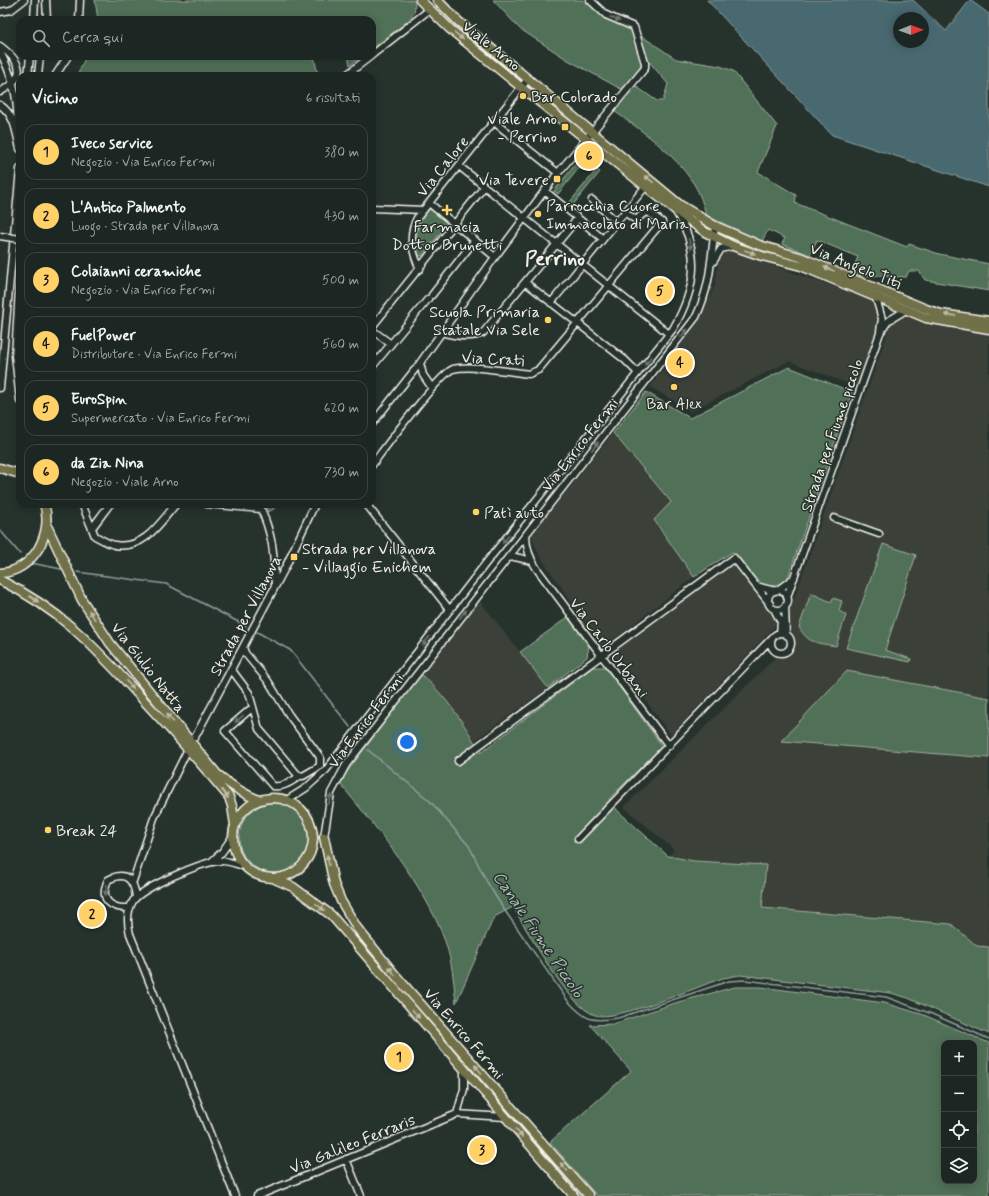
<!DOCTYPE html>
<html lang="it">
<head>
<meta charset="utf-8">
<style>
  body { margin:0; font-family:Mynerve,sans-serif; background:#252e2a; color:#f1f3f6 }
  .controls { position:absolute; right:12px; bottom:12px; display:grid; overflow:hidden; border-radius:8px; box-shadow:0 2px 10px #0003 }
  .controls button { width:36px; height:36px; display:grid; place-items:center; padding:0; border:0; border-bottom:1px solid #3a4340; background:#1c2622; color:#f1f3f6; font:20px sans-serif }
  .compass { position:absolute; left:893px; top:12px; width:36px; height:36px; border-radius:50%; background:#1c2622; box-shadow:0 2px 10px #0003; rotate:89deg }
  .you { position:absolute; left:407px; top:742px; width:14px; height:14px; margin:-10px; border:3px solid #fff; border-radius:50%; background:#1a73e8; box-shadow:0 0 0 6px #1a73e833 }
  .badge { display:grid; place-items:center; width:26px; height:26px; border-radius:50%; background:#ffd166; color:#111; font-size:13px; font-weight:700 }
  .pin { position:absolute; translate:-50% -50%; border:2px solid #fff; box-shadow:0 1px 4px #0006 }
  .list { margin:0; padding:0; list-style:none }
  h2 { display:flex; justify-content:space-between; align-items:center; height:52px; margin:0; padding:0 16px; font-size:17px }
  h2 small { font-size:13px; font-weight:400; color:#a0a5a5 }
  .list li { display:grid; grid-template-columns:26px 1fr auto; gap:12px; align-items:center; box-sizing:border-box; height:56px; margin:0 8px 8px; padding:0 8px; border:1px solid #3a4340; border-radius:12px }
  .list b { display:block; font-size:15px; white-space:nowrap }
  .list p { margin:0; font-size:13px; white-space:nowrap; color:#a0a5a5 }
  .list em { font-size:13px; font-style:normal; color:#a0a5a5 }
  .icon { flex:none; width:22px; height:22px; fill:none; stroke:currentColor; stroke-width:2; stroke-linecap:round; stroke-linejoin:round }
  .map { position:relative; flex:none; width:989px; height:1196px; overflow:hidden }
  .search { position:absolute; background:#1c2622; box-shadow:0 2px 10px #0003; left:16px; top:16px; width:360px; height:44px; display:flex; align-items:center; gap:10px; box-sizing:border-box; padding:0 14px; border-radius:12px; color:#a0a5a5; font-size:15px }
  .panel { position:absolute; background:#1c2622; box-shadow:0 2px 10px #0003; left:16px; top:72px; width:360px; height:436px; border-radius:12px }
  .map>svg:first-child { display:block }
</style>
</head>
<body>
<div class="map">
<svg width="989" height="1196" viewBox="0 0 989 1196">
  <rect width="100%" height="100%" fill="#26332d"/>
  <filter id="ink" filterUnits="userSpaceOnUse"><feTurbulence type="fractalNoise" baseFrequency=".025" numOctaves="2"/><feDisplacementMap in="SourceGraphic" scale="8" xChannelSelector="R" yChannelSelector="G"/><feConvolveMatrix kernelMatrix="1 2 1 2 8 2 1 2 1" color-interpolation-filters="sRGB"/></filter>
  <g filter="url(#ink)">
    <!-- built -->
    <path fill="#3a4038" d="M728 250 870 299 877 310 879 320 859 388 789 361 691 411 650 387 700 319 715 285 719 257Z
      M905 315 934 323 989 333V698L903 681 782 741 989 758V947L977 946 951 924 762 908 694 861 668 856 674 850 624 807 794 639 788 616 891 323Z
      M613 433 671 502 654 521 694 577 603 648 539 555 531 535Z
      M733 562 778 623 671 735 612 654Z
      M480 601 548 688 475 740 432 684 421 674Z"/>
    <!-- green -->
    <path fill="#517059" stroke="#a2b0a0" fill-rule="evenodd" d="M95 0H414C416 8 415 13 409 20L372 49V20H98Z
      M493 0H584L601 16 629 28 634 36 642 64 630 82 621 89 568 60 520 29Z
      M640 35 676 59 720 66 733 71 777 126 758 172 796 195 795 203 907 247 909 244 939 254 989 264V291L925 280 919 271H909L906 277 850 275 858 257 817 240 810 255 782 244 785 238 768 230 762 241 707 216C703 205 700 193 694 184 674 153 644 132 614 111L634 85 657 101H663L668 84 646 58Z
      M86 56H314L318 76H77Z
      M348 56H362L350 65Z
      M582 156 588 162 586 165 583 163 558 194 554 191Z
      M593 166 600 172 572 206 569 203 594 173 590 169Z
      M431 207 449 222 422 256H420C408 239 419 220 431 207Z
      M789 367 852 392 788 577C760 603 751 565 732 552L694 577 654 520 671 502 613 433 646 392 690 418Z
      M265 504H275L274 509 268 512Z
      M883 544 916 555 885 650 911 659 910 662 846 648Z
      M811 593 831 602 833 598 842 601 839 611 846 615 836 646C818 643 808 644 799 627Z
      M568 617 589 646 587 657 548 688 520 652Z
      M593 667H605L662 746 609 799 618 811 668 856 694 861 766 865 762 908 951 924 977 946 989 947V1034L908 998 891 993 740 975 723 978C699 986 616 1022 595 1015 567 1006 529 933 513 907L494 917 456 1003C454 986 453 968 448 951 433 896 378 829 341 785L344 776 421 674C444 694 467 726 480 753Z
      M847 671 989 698V758L781 741Z
      M239 838a35 35 0 1 1 70 0a35 35 0 1 1-70 0Z
      M735 987H761L885 1003 924 1015 989 1043V1196H597L550 1142 631 1071 590 1025 613 1024 678 1002ZM944 1043H974V1181H944Z"/>
    <!-- water -->
    <path fill="#48696f" stroke="#8d9f9f" fill-rule="evenodd" d="M707 0H913L946 31 970 0 989 14V187L832 135ZM899 18H923V42H899Z"/>
    <g fill="none" stroke-linecap="round" stroke-linejoin="round">
      <!-- stream -->
      <path stroke="#8d9f9f" stroke-width="1.5" d="M0 530 20 554
        M31 563 61 569
        M77 572 166 584 246 626
        M257 632 290 650 295 656 350 727
        M368 750 430 801 469 846 487 882 503 908 568 1001C586 1021 592 1022 618 1018L729 981 745 980 886 997 932 1014 989 1039"/>
      <defs>
        <path id="minor" d="M46 0 47 20
          M0 12 11 10 24 0
          M34 20 35 0
          M79 20 80 0
          M0 46C24 64 26 77 0 92
          M0 52C13 76 19 104 17 131
          M372 55 429 10
          M28 76 30 56
          M38 76 40 56
          M55 76 68 56
          M345 76 371 56
          M0 105C15 115 16 132 20 149
          M494 122 558 173
          M459 166 669 334
          M545 191 603 239
          M592 200 617 222
          M429 203 495 257
          M372 208 423 210
          M713 262 721 249 733 246
          M420 269C412 252 408 235 417 218L528 79
          M20 272 15 356 20 401
          M526 283 625 360 638 373
          M432 295 475 240
          M876 298 882 319 880 331
          M551 303 646 186
          M372 327 484 187
          M372 330 391 344
          M441 332C454 336 469 339 483 333L578 218
          M372 367 428 299
          M0 388 20 169
          M432 388 423 375 420 363 495 257 558 173 645 68V63L634 27 606 15 590 0
          M372 424 420 363
          M372 465C384 449 439 374 453 369 470 364 510 372 529 374L538 370 662 222 648 212 644 213 636 220 626 213
          M82 504 95 536C101 539 108 544 115 545 144 550 160 523 176 504
          M207 504 261 509
          M259 504C273 536 274 551 275 586
          M366 504 450 610
          M834 518 879 534
          M92 528 110 504
          M526 535C526 547 530 559 537 569L669 746
          M508 558 515 557 532 561
          M756 586 775 591
          M778 590 794 578
          M768 600a10 10 0 1 1 20 0a10 10 0 1 1-20 0Z
          M787 597 880 333 888 321 906 310
          M785 606 786 635
          M774 609 781 622 780 633
          M771 643a10 10 0 1 1 20 0a10 10 0 1 1-20 0Z
          M231 669 249 693 259 729 297 774 303 776 320 766V757L289 715 268 681 245 653 243 647
          M253 707 225 731 273 786C283 788 292 781 300 776
          M195 737 285 568 315 504
          M458 761 734 558 770 604
          M287 800 306 788 326 770 486 563 673 329C696 289 702 252 676 212
          M324 837 331 793 346 765 696 317C711 285 711 259 715 226
          M578 839 772 638
          M211 862 222 852 233 836
          M133 881 154 818 186 753
          M130 908C110 909 99 900 108 880 126 870 134 880 136 897
          M457 1114 464 1089V1071
          M346 1159 361 1196
          M235 1196 130 934C127 923 127 911 133 901 143 887 202 862 219 861 227 860 236 864 244 866
          M257 1196 457 1114 505 1117"/>
        <path id="major" d="M420 0 450 29 522 88 674 209 705 232 733 246 762 256 801 266 926 318 989 329
          M437 0 458 21 680 205 715 226 759 245 800 257 926 309 941 314 989 321
          M0 468 20 474
          M47 526 82 600 110 643 217 774C230 785 243 794 259 800
          M0 573C33 572 54 533 44 504
          M0 580C60 610 91 643 136 692 168 726 199 761 229 797L232 806 235 825
          M233 838a40 40 0 1 1 80 0a40 40 0 1 1-80 0Z
          M324 837 334 884 341 901 357 928 396 976 589 1196
          M275 879 293 887 331 915 574 1196"/>
      </defs>
      <!-- minor casing -->
      <use href="#minor" stroke="#f4f1e8" stroke-width="9"/>
      <!-- major casing -->
      <use href="#major" stroke="#f4f1e8" stroke-width="11"/>
      <!-- minor -->
      <use href="#minor" stroke="#26332d" stroke-width="6"/>
      <!-- major -->
      <use href="#major" stroke="#70704a" stroke-width="8"/>
      <defs>
        <path id="minor-bridge" d="M0 236 20 239"/>
      </defs>
      <!-- minor-bridge casing -->
      <use href="#minor-bridge" stroke="#f4f1e8" stroke-width="9" stroke-linecap="butt"/>
      <!-- minor-bridge -->
      <use href="#minor-bridge" stroke="#26332d" stroke-width="6"/>
    </g>
    <!-- one-way arrows -->
    <defs><path id="oneway-solid" d="M-6-.8H1V-3.2L6.5 0L1 3.2V.8H-6Z"/></defs>
    <g fill="#6e766e">
      <use href="#oneway-solid" transform="translate(615 19) rotate(23)"/>
      <use href="#oneway-solid" transform="translate(690 244) rotate(76)"/>
      <use href="#oneway-solid" transform="translate(684 333) rotate(-52)"/>
      <use href="#oneway-solid" transform="translate(648 361) rotate(129)"/>
      <use href="#oneway-solid" transform="translate(595 446) rotate(-52)"/>
      <use href="#oneway-solid" transform="translate(506 539) rotate(129)"/>
      <use href="#oneway-solid" transform="translate(463 614) rotate(-52)"/>
      <use href="#oneway-solid" transform="translate(426 641) rotate(128)"/>
      <use href="#oneway-solid" transform="translate(239 719) rotate(140)"/>
      <use href="#oneway-solid" transform="translate(330 799) rotate(-76)"/>
      <use href="#oneway-solid" transform="translate(106 890) rotate(98)"/>
    </g>
    <g fill="#bfbda9">
      <use href="#oneway-solid" transform="translate(459 36) rotate(39)"/>
      <use href="#oneway-solid" transform="translate(649 179) rotate(-141)"/>
      <use href="#oneway-solid" transform="translate(750 252) rotate(20)"/>
      <use href="#oneway-solid" transform="translate(829 269) rotate(-157)"/>
      <use href="#oneway-solid" transform="translate(950 315) rotate(-172)"/>
      <use href="#oneway-solid" transform="translate(34 599) rotate(33)"/>
      <use href="#oneway-solid" transform="translate(92 615) rotate(-123)"/>
      <use href="#oneway-solid" transform="translate(130 685) rotate(47)"/>
      <use href="#oneway-solid" transform="translate(170 718) rotate(-130)"/>
      <use href="#oneway-solid" transform="translate(225 794) rotate(53)"/>
      <use href="#oneway-solid" transform="translate(328 860) rotate(-101)"/>
      <use href="#oneway-solid" transform="translate(320 907) rotate(37)"/>
      <use href="#oneway-solid" transform="translate(392 971) rotate(-129)"/>
      <use href="#oneway-solid" transform="translate(416 1014) rotate(49)"/>
      <use href="#oneway-solid" transform="translate(478 1069) rotate(-131)"/>
      <use href="#oneway-solid" transform="translate(519 1133) rotate(49)"/>
      <use href="#oneway-solid" transform="translate(564 1167) rotate(-131)"/>
    </g>
  </g>
  <!-- markers -->
  <g fill="#ffd166" stroke="#26332d" stroke-width="1.5">
    <circle cx="523" cy="96" r="4"/>
    <rect x="561" y="123" width="8" height="8" rx="2"/>
    <rect x="553" y="175" width="8" height="8" rx="2"/>
    <path d="M445 204h4v4h4v4h-4v4h-4v-4h-4v-4h4z"/>
    <circle cx="538" cy="214" r="4"/>
    <circle cx="548" cy="320" r="4"/>
    <circle cx="674" cy="387" r="4"/>
    <circle cx="476" cy="512" r="4"/>
    <rect x="290" y="553" width="8" height="8" rx="2"/>
    <circle cx="48" cy="830" r="4"/>
  </g>
  <g text-anchor="middle" stroke-width="3" stroke-linejoin="round" paint-order="stroke">
    <!-- street labels -->
    <g font-size="16" fill="#f4f1e8" stroke="#26332d">
      <text transform="translate(492 45) rotate(39)" y="6">Viale Arno</text>
      <text transform="translate(442 166) rotate(-51)" y="6">Via Calore</text>
      <text transform="translate(856 265) rotate(22)" y="6">Via Angelo Titi</text>
      <text transform="translate(493 358) rotate(3)" y="6">Via Crati</text>
      <text transform="translate(831 435) rotate(-71)" y="6">Strada per Fiume piccolo</text>
      <text transform="translate(579 444) rotate(-52)" y="6">Via Enrico Fermi</text>
      <text transform="translate(245 615) rotate(-62)" y="6">Strada per Villanova</text>
      <text transform="translate(610 647) rotate(53)" y="6">Via Carlo Urbani</text>
      <text transform="translate(149 667) rotate(52)" y="6">Via Giulio Natta</text>
      <text transform="translate(365 720) rotate(-53)" y="6">Via Enrico Fermi</text>
      <text transform="translate(465 1033) rotate(49)" y="6">Via Enrico Fermi</text>
      <text transform="translate(352 1143) rotate(-22)" y="6">Via Galileo Ferraris</text>
    </g>
    <!-- poi labels -->
    <g font-size="16" fill="#f4f1e8" stroke="#26332d" text-anchor="start">
      <text x="531" y="102">Bar Colorado</text>
      <text x="557" y="124" text-anchor="end">Viale Arno<tspan x="557" dy="18">- Perrino</tspan></text>
      <text x="549" y="185" text-anchor="end">Via Tevere</text>
      <text x="546" y="211">Parrocchia Cuore<tspan x="546" dy="18">Immacolato di Maria</tspan></text>
      <text x="447" y="232" text-anchor="middle">Farmacia<tspan x="447" dy="18">Dottor Brunetti</tspan></text>
      <text x="540" y="317" text-anchor="end">Scuola Primaria<tspan x="540" dy="18">Statale Via Sele</tspan></text>
      <text x="674" y="409" text-anchor="middle">Bar Alex</text>
      <text x="484" y="518">Patì auto</text>
      <text x="302" y="554">Strada per Villanova<tspan x="302" dy="18">- Villaggio Enichem</tspan></text>
      <text x="56" y="836">Break 24</text>
    </g>
    <!-- water labels -->
    <g font-size="17" font-style="italic" fill="#afbbb8" stroke="#26332d">
      <text transform="translate(539 934) rotate(56)" y="6">Canale Fiume Piccolo</text>
    </g>
    <!-- district labels -->
    <g font-size="20" font-weight="bold" fill="#f4f1e8" stroke="#26332d">
      <text x="555" y="265">Perrino</text>
    </g>
  </g>
</svg>
<div class="controls">
<button>+</button>
<button>−</button>
<button><svg class="icon" aria-label="locate" viewBox="0 0 24 24"><circle cx="12" cy="12" r="6"/><path d="M12 2v4M12 18v4M2 12h4M18 12h4"/></svg></button>
<button><svg class="icon" aria-label="layers" viewBox="0 0 24 24"><path d="M12 4l9 5-9 5-9-5zM3 14l9 5 9-5"/></svg></button>
</div>
<svg class="compass" viewBox="-18 -18 36 36"><path d="M0-13l5 13h-10z" fill="#e53935"/><path d="M0 13l5-13h-10z" fill="#a0a5a5"/></svg>
<div class="you"></div>
<div class="pin badge" style="left:399px;top:1057px">1</div>
<div class="pin badge" style="left:92px;top:914px">2</div>
<div class="pin badge" style="left:482px;top:1150px">3</div>
<div class="pin badge" style="left:680px;top:363px">4</div>
<div class="pin badge" style="left:660px;top:291px">5</div>
<div class="pin badge" style="left:589px;top:156px">6</div>
<div class="search"><svg class="icon" aria-label="search" viewBox="0 0 24 24"><circle cx="10" cy="10" r="6"/><path d="M15 15l6 6"/></svg>Cerca qui</div>
<section class="panel">
<h2>Vicino<small>6 risultati</small></h2>
<ul class="list">
<li><span class="badge">1</span><div><b>Iveco service</b><p>Negozio · Via Enrico Fermi</p></div><em>380 m</em></li>
<li><span class="badge">2</span><div><b>L'Antico Palmento</b><p>Luogo · Strada per Villanova</p></div><em>430 m</em></li>
<li><span class="badge">3</span><div><b>Colaianni ceramiche</b><p>Negozio · Via Enrico Fermi</p></div><em>500 m</em></li>
<li><span class="badge">4</span><div><b>FuelPower</b><p>Distributore · Via Enrico Fermi</p></div><em>560 m</em></li>
<li><span class="badge">5</span><div><b>EuroSpin</b><p>Supermercato · Via Enrico Fermi</p></div><em>620 m</em></li>
<li><span class="badge">6</span><div><b>da Zia Nina</b><p>Negozio · Viale Arno</p></div><em>730 m</em></li>
</ul>
</section>
</div>
</body>
</html>
